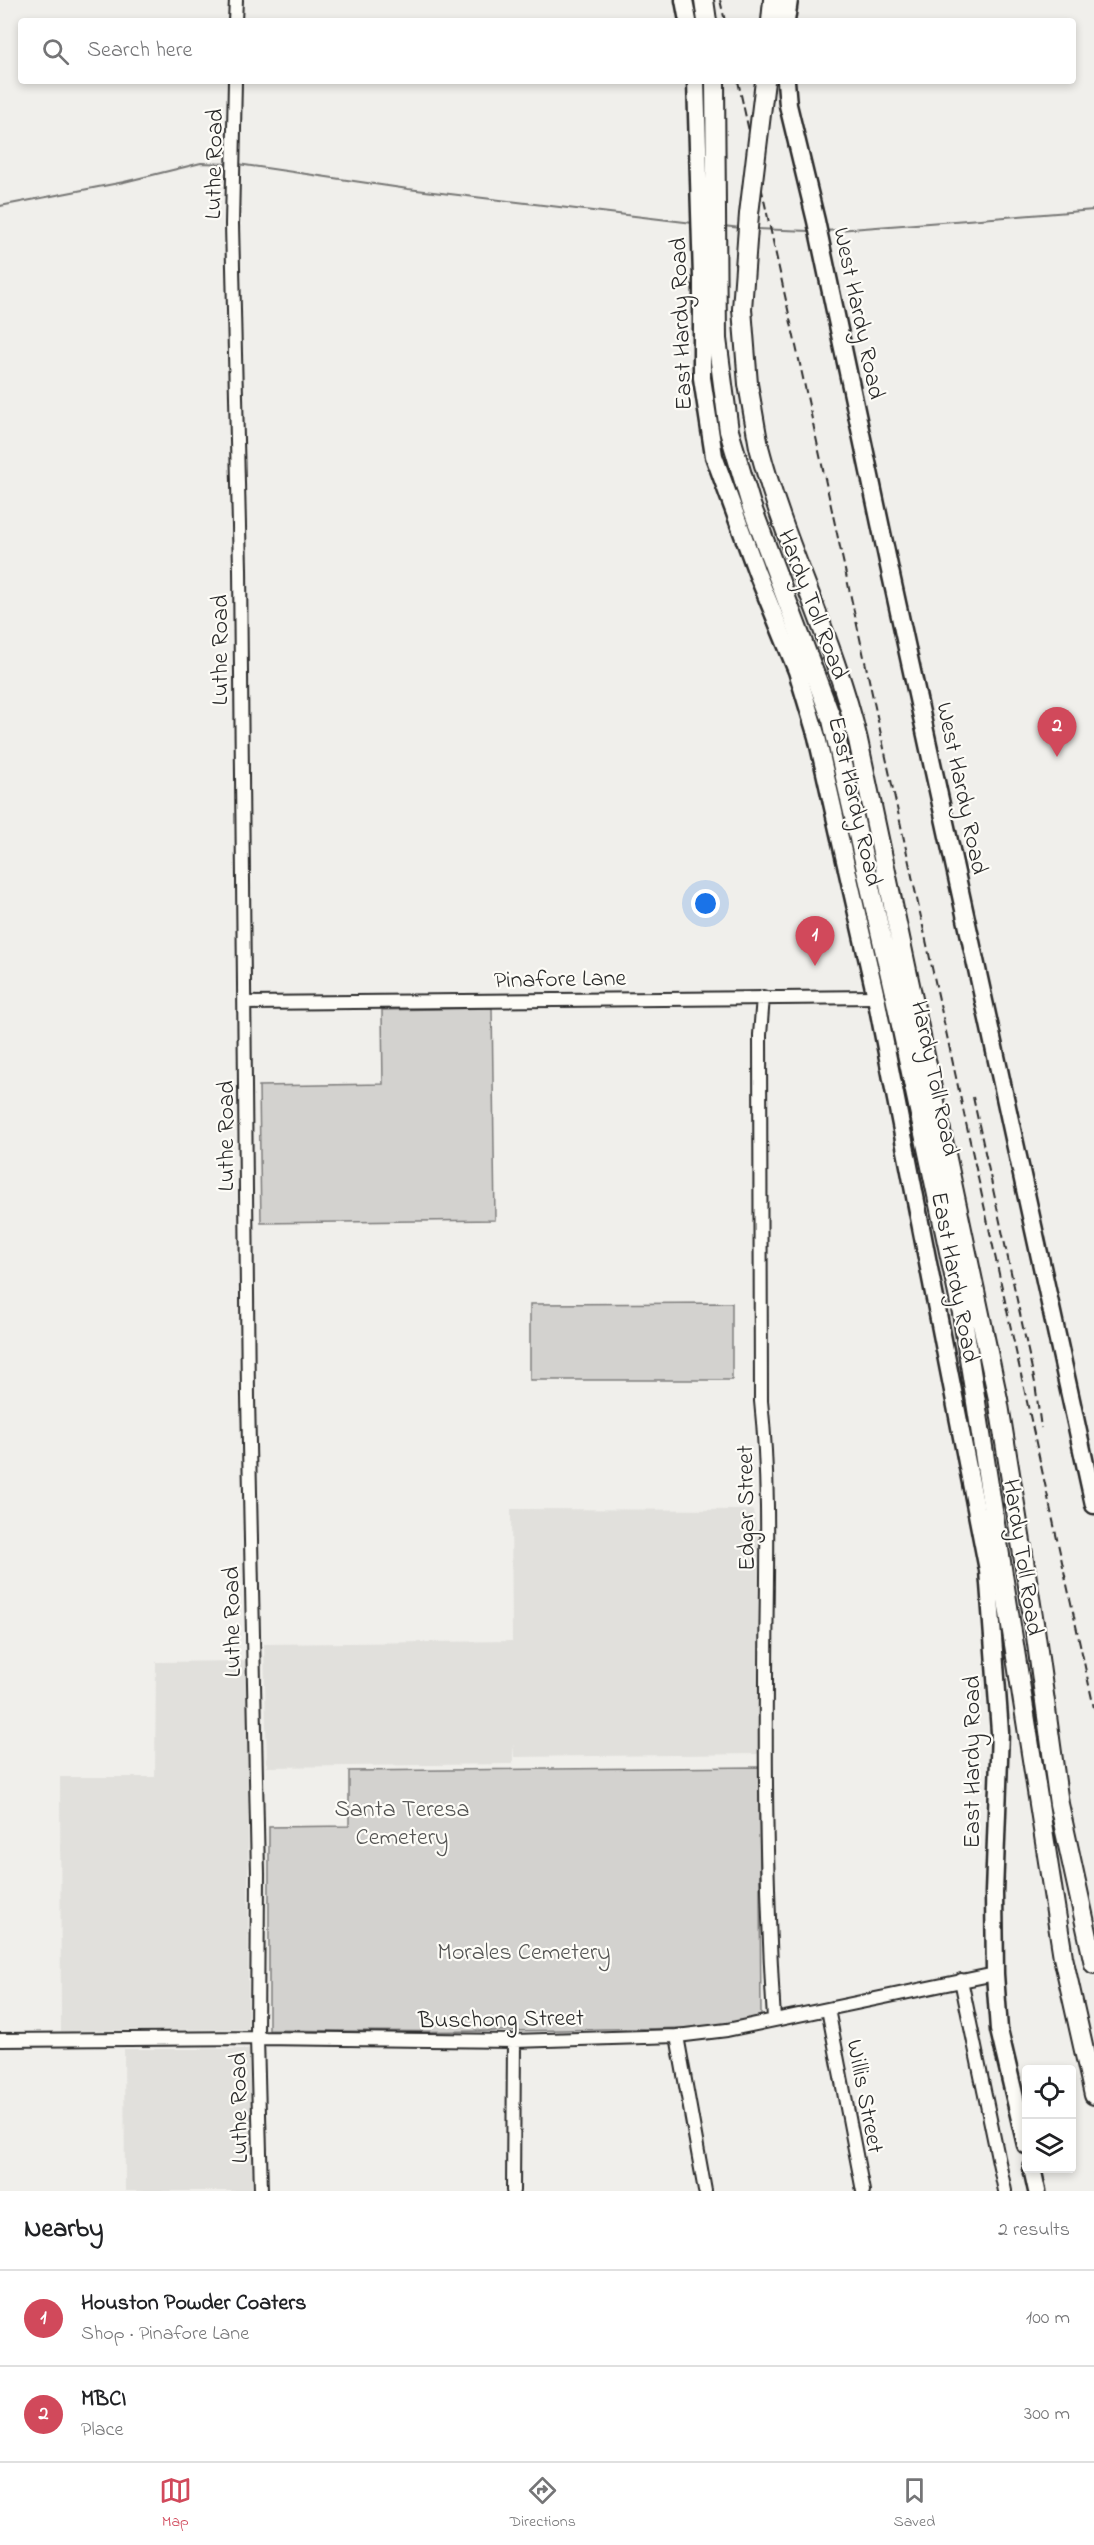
<!DOCTYPE html>
<html lang="en">
<head>
<meta charset="utf-8">
<style>
  body { margin:0; font-family:"Indie Flower",sans-serif; background:#f6f6f6; color:#202124 }
  .controls { position:absolute; right:18px; bottom:18px; display:grid; overflow:hidden; border-radius:6px; box-shadow:0 3px 9px #0003 }
  .controls button { width:54px; height:54px; display:grid; place-items:center; padding:0; border:0; border-bottom:2px solid #e0e0e0; background:#fff; color:#202124; font:30px sans-serif }
  .you { position:absolute; left:706px; top:904px; width:21px; height:21px; margin:-15px; border:4px solid #fff; border-radius:50%; background:#1a73e8; box-shadow:0 0 0 9px #1a73e833 }
  .badge { display:grid; place-items:center; width:39px; height:39px; border-radius:50%; background:#d1495b; color:#fff; font-size:20px; font-weight:700 }
  .pin { position:absolute; translate:-50% -50px; filter:drop-shadow(0 2px 3px #0008) }
  .pin::after { content:''; position:absolute; top:32px; width:21px; height:18px; background:inherit; clip-path:polygon(0 0,100% 0,50% 100%) }
  .list { margin:0; padding:0; list-style:none }
  h2 { display:flex; justify-content:space-between; align-items:center; height:78px; margin:0; padding:0 24px; font-size:26px }
  h2 small { font-size:20px; font-weight:400; color:#757577 }
  .list li { display:grid; grid-template-columns:39px 1fr auto; gap:18px; align-items:center; box-sizing:border-box; height:96px; padding:0 24px; border-top:2px solid #e0e0e0 }
  .list b { display:block; font-size:22px; white-space:nowrap }
  .list p { margin:0; font-size:20px; white-space:nowrap; color:#757577 }
  .list em { font-size:20px; font-style:normal; color:#757577 }
  .icon { flex:none; width:33px; height:33px; fill:none; stroke:currentColor; stroke-width:2; stroke-linecap:round; stroke-linejoin:round }
  .map { position:relative; flex:none; width:1094px; height:2191px; overflow:hidden }
  .search { position:absolute; background:#fff; box-shadow:0 3px 9px #0003; left:18px; right:18px; top:18px; height:66px; display:flex; align-items:center; gap:15px; box-sizing:border-box; padding:0 21px; border-radius:6px; color:#757577; font-size:22px }
  .sheet { height:270px; background:#fff }
  nav { display:flex; justify-content:space-around; align-items:center; box-sizing:border-box; height:84px; border-top:2px solid #e0e0e0; background:#fff; font-size:16px; color:#757577 }
  nav a { display:grid; justify-items:center; gap:3px }
  nav .on { color:#d1495b }
  .map>svg:first-child { display:block }
</style>
</head>
<body>
<div class="map">
<svg width="1094" height="2191" viewBox="0 0 1094 2191">
  <rect width="100%" height="100%" fill="#f0efeb"/>
  <filter id="ink" filterUnits="userSpaceOnUse"><feTurbulence type="fractalNoise" baseFrequency=".0167" numOctaves="2"/><feDisplacementMap in="SourceGraphic" scale="12" xChannelSelector="R" yChannelSelector="G"/><feConvolveMatrix kernelMatrix="1 2 1 2 8 2 1 2 1" color-interpolation-filters="sRGB"/></filter>
  <g filter="url(#ink)">
    <!-- built -->
    <path fill="#e1e0dc" d="M511 1509 753 1510 759 1541 758 1754 514 1757 513 1743V1764L267 1767 264 1644 512 1641Z
      M248 1661V2029L61 2031 60 1777H155L156 1662Z
      M124 2049H250L252 2191H125Z"/>
    <!-- green -->
    <path fill="#d3d2cf" stroke="#7f7e7d" stroke-width="1.5" d="M492 1008 495 1220 261 1223 259 1086 383 1084 382 1010Z
      M732 1303V1380H530V1304Z
      M759 1767 761 2015C715 2032 652 2028 603 2029 491 2032 380 2032 269 2030V1827L349 1826V1771Z"/>
    <g fill="none" stroke-linecap="round" stroke-linejoin="round">
      <!-- stream -->
      <path stroke="#777775" stroke-width="2" d="M238 164 408 189 693 223
        M0 206 124 182 201 163 229 164
        M723 226 741 228
        M756 229 810 231
        M825 231 1094 210"/>
      <defs>
        <path id="minor" d="M235 21 236 0
          M235 81 232 224 240 569 248 1397 258 1874 257 2038 261 2191
          M763 997 760 1035 761 1401C771 1494 766 1588 766 1682 765 1794 767 1908 774 2019
          M246 1003 876 997
          M961 1980 1005 2191
          M828 2009 863 2191
          M677 2036 705 2191
          M0 2040 257 2038 514 2041 677 2036 727 2030 995 1974
          M513 2191 514 2041"/>
        <path id="major" d="M684 0 688 21
          M786 21 789 0
          M696 81 702 278V378L714 456 757 573 797 671 817 737 876 997 988 1570 1000 1732 994 1893 995 1974 999 2030 1026 2145
          M786 81 788 105 816 221 889 566 1094 1505
          M1032 2168 1037 2191"/>
        <path id="highway" d="M704 0 707 21
          M771 21 773 0
          M715 81 717 339 729 431 751 505 832 720 895 997 962 1313 1063 1957 1094 2095
          M759 447C785 547 834 639 858 740L998 1399 1035 1629 1059 1804 1094 1964"/>
      </defs>
      <!-- minor casing -->
      <use href="#minor" stroke="#2b2b2b" stroke-width="16"/>
      <!-- major casing -->
      <use href="#major" stroke="#2b2b2b" stroke-width="21"/>
      <!-- highway casing -->
      <use href="#highway" stroke="#2b2b2b" stroke-width="22"/>
      <!-- minor -->
      <use href="#minor" stroke="#fdfcf7" stroke-width="12"/>
      <!-- major -->
      <use href="#major" stroke="#fdfcf7" stroke-width="16"/>
      <!-- highway -->
      <use href="#highway" stroke="#fdfcf7" stroke-width="18"/>
      <!-- rail -->
      <path stroke="#2b2b2b" stroke-width="2" stroke-dasharray="9 4.5" stroke-linecap="butt" d="M720 0 725 21
        M738 81 1094 1708
        M973 1097 1035 1383 1041 1428"/>
      <defs>
        <path id="highway-bridge" d="M759 447 748 384 742 309 749 214 765 81"/>
      </defs>
      <!-- highway-bridge casing -->
      <use href="#highway-bridge" stroke="#2b2b2b" stroke-width="22" stroke-linecap="butt"/>
      <!-- highway-bridge -->
      <use href="#highway-bridge" stroke="#fdfcf7" stroke-width="18"/>
    </g>
  </g>
  <g text-anchor="middle" stroke-width="4.5" stroke-linejoin="round" paint-order="stroke">
    <!-- street labels -->
    <g font-size="24" fill="#2b2b2b" stroke="#fdfcf7">
      <text transform="translate(213 164) rotate(-89)" y="8">Luthe Road</text>
      <text transform="translate(860 313) rotate(78)" y="8">West Hardy Road</text>
      <text transform="translate(680 324) rotate(-92)" y="8">East Hardy Road</text>
      <text transform="translate(814 604) rotate(69)" y="8">Hardy Toll Road</text>
      <text transform="translate(219 650) rotate(-90)" y="8">Luthe Road</text>
      <text transform="translate(963 788) rotate(78)" y="8">West Hardy Road</text>
      <text transform="translate(856 801) rotate(77)" y="8">East Hardy Road</text>
      <text transform="translate(560 978) rotate(-1)" y="8">Pinafore Lane</text>
      <text transform="translate(936 1078) rotate(78)" y="8">Hardy Toll Road</text>
      <text transform="translate(225 1136) rotate(-90)" y="8">Luthe Road</text>
      <text transform="translate(956 1277) rotate(79)" y="8">East Hardy Road</text>
      <text transform="translate(745 1508) rotate(-91)" y="8">Edgar Street</text>
      <text transform="translate(1024 1557) rotate(81)" y="8">Hardy Toll Road</text>
      <text transform="translate(231 1622) rotate(-91)" y="8">Luthe Road</text>
      <text transform="translate(971 1762) rotate(-90)" y="8">East Hardy Road</text>
      <text transform="translate(501 2018) rotate(-1)" y="8">Buschong Street</text>
      <text transform="translate(866 2096) rotate(79)" y="8">Willis Street</text>
      <text transform="translate(238 2108) rotate(-91)" y="8">Luthe Road</text>
    </g>
    <!-- park labels -->
    <g font-size="24" fill="#555554" stroke="#fdfcf7">
      <text x="402" y="1816">Santa Teresa<tspan x="402" dy="28">Cemetery</tspan></text>
      <text x="524" y="1959">Morales Cemetery</text>
    </g>
  </g>
</svg>
<div class="controls">
<button><svg class="icon" aria-label="locate" viewBox="0 0 24 24"><circle cx="12" cy="12" r="6"/><path d="M12 2v4M12 18v4M2 12h4M18 12h4"/></svg></button>
<button><svg class="icon" aria-label="layers" viewBox="0 0 24 24"><path d="M12 4l9 5-9 5-9-5zM3 14l9 5 9-5"/></svg></button>
</div>
<div class="you"></div>
<div class="pin badge" style="left:815px;top:966px">1</div>
<div class="pin badge" style="left:1057px;top:757px">2</div>
<div class="search"><svg class="icon" aria-label="search" viewBox="0 0 24 24"><circle cx="10" cy="10" r="6"/><path d="M15 15l6 6"/></svg>Search here</div>
</div>
<section class="sheet">
<h2>Nearby<small>2 results</small></h2>
<ul class="list">
<li><span class="badge">1</span><div><b>Houston Powder Coaters</b><p>Shop · Pinafore Lane</p></div><em>100 m</em></li>
<li><span class="badge">2</span><div><b>MBCI</b><p>Place</p></div><em>300 m</em></li>
</ul>
</section>
<nav>
<a class="on"><svg class="icon" aria-label="map" viewBox="0 0 24 24"><path d="M3 6l6-2 6 2 6-2v14l-6 2-6-2-6 2zM9 4v14M15 6v14"/></svg>Map</a>
<a><svg class="icon" aria-label="directions" viewBox="0 0 24 24"><path d="M12 3l9 9-9 9-9-9zM9 14v-3h6M13 9l2 2-2 2"/></svg>Directions</a>
<a><svg class="icon" aria-label="saved" viewBox="0 0 24 24"><path d="M7 4h10v16l-5-4-5 4z"/></svg>Saved</a>
</nav>
</body>
</html>
